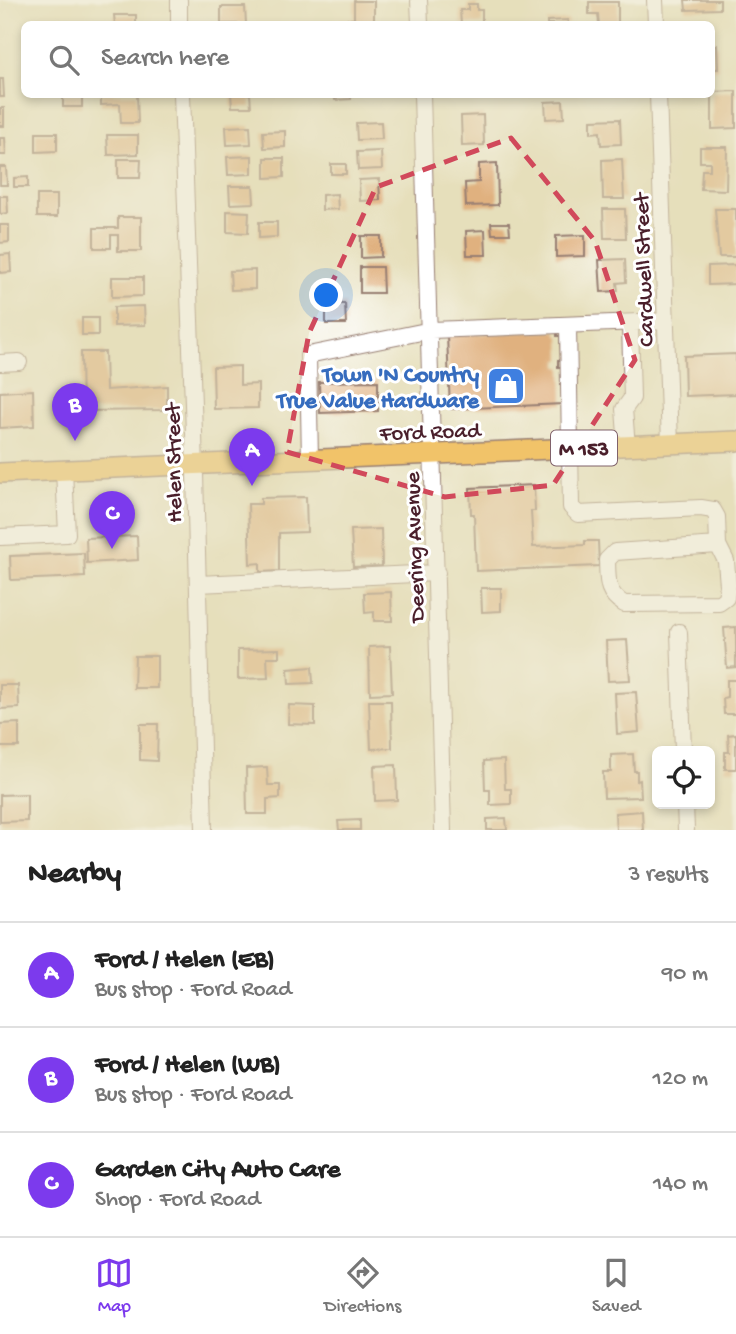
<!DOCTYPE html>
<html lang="en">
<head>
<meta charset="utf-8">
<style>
  body { margin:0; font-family:"Gochi Hand",sans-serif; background:#f2f2f2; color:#222 }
  .controls { position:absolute; right:21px; bottom:21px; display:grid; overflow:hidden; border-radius:10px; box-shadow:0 4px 10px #0003 }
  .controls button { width:63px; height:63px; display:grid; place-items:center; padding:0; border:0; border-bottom:2px solid #e0e0e0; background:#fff; color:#222; font:35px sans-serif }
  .you { position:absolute; left:327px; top:296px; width:24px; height:24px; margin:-18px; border:5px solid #fff; border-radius:50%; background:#1a73e8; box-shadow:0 0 0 10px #1a73e833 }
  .badge { display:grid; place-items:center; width:46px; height:46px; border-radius:50%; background:#7c3aed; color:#fff; font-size:23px; font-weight:700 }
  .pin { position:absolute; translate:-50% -58px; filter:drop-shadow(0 2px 4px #0008) }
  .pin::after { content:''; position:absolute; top:37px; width:24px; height:21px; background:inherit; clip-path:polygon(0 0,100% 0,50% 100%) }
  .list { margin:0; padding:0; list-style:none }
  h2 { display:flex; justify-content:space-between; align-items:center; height:91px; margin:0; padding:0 28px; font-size:30px }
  h2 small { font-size:23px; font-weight:400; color:#767676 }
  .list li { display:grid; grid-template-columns:46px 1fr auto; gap:21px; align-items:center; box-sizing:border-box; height:105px; padding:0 28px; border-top:2px solid #e0e0e0 }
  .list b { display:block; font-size:26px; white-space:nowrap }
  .list p { margin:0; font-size:23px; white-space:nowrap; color:#767676 }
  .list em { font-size:23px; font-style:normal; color:#767676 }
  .icon { flex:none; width:38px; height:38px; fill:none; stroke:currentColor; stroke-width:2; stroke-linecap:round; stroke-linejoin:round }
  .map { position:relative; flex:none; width:736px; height:830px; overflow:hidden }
  .search { position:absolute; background:#fff; box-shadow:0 4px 10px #0003; left:21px; right:21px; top:21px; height:77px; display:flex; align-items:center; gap:18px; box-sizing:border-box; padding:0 24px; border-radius:10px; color:#767676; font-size:26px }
  .sheet { height:406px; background:#fff }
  nav { display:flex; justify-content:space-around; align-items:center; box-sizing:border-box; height:98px; border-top:2px solid #e0e0e0; background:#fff; font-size:19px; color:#767676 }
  nav a { display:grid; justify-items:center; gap:4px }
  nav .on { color:#7c3aed }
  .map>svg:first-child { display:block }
</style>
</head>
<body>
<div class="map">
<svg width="736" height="830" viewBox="0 0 736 830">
  <rect width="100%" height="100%" fill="#fff"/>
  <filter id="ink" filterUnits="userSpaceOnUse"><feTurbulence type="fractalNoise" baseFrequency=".0143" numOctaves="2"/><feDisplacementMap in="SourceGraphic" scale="14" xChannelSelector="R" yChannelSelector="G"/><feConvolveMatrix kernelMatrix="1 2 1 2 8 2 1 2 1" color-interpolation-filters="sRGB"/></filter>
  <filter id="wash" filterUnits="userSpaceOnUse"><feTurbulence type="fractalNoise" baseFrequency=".00686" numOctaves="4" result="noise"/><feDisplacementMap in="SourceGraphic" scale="28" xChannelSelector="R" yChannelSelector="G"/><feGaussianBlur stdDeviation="1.57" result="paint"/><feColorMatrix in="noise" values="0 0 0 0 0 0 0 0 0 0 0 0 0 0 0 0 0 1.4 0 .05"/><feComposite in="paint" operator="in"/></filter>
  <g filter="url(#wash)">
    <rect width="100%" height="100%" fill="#e6dfbb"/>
    <g id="blocks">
      <!-- building -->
      <path fill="#e0b17f" d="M685 0H720V9L686 10Z
        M354 1H374V22L340 24V19H354Z
        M589 2H618V24H599L598 14H589Z
        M468 4H477V10H482V24H461L460 10H468Z
        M221 7H245L246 24H221Z
        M114 15H136V24H115Z
        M568 20V24H547V21Z
        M712 45H717L718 69H712Z
        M0 79H3L4 97H0Z
        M736 91V128L712 129V92Z
        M63 94H82V107H63Z
        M101 94H137L138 123H121L120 104 101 105Z
        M231 94H250L251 107H232Z
        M335 94H351V99L335 100Z
        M563 101 564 118 546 119 545 102Z
        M0 108H4V126H0Z
        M483 115 484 145 462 146 461 116Z
        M620 119 621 144 601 145 600 132 591 133V120Z
        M381 122 382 139 357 140 356 123Z
        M250 126 251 144 227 145 226 127Z
        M285 131V147L264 148 263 132Z
        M36 133H57V151L36 152Z
        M107 135H138V154L108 155Z
        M0 138H5L6 155H0Z
        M700 147H727L726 190 701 189 702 170H710V162H700Z
        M381 151 382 169 358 170 357 152Z
        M252 156V174L228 175 227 157Z
        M265 158H284V177L265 178Z
        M118 159H141L140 178H118Z
        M622 159 624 199H603L602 160Z
        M497 163 498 205 466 206 465 183 479 182V164Z
        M331 164H346V174H331Z
        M0 167H6L7 185H0Z
        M28 177V187H14V178Z
        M379 179 380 200 360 201 359 180Z
        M229 186H253L254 203 230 204Z
        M337 194 338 209 322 210V195Z
        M37 195H57V217H37Z
        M0 196H7L8 213 0 214Z
        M603 209H625L626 238H604Z
        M715 209H736V257H719Z
        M227 211 249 212 248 233 227 232Z
        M118 217H141V251H118V235H111V248H94V228H118Z
        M259 222H277V237L259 238Z
        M491 223H509L510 234H492Z
        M0 225H9V242L0 243Z
        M485 230 486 255H467L466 231Z
        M585 235V256L556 257V236Z
        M361 236H381V257L361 258Z
        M10 254 11 272 0 273V255Z
        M625 259 626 282 617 283 618 291 601 292 599 260Z
        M736 265V284L708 285V266Z
        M360 267H382L383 293H360Z
        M255 270V289L231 290 230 271Z
        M112 277H143V296L112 297Z
        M326 304H345L346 324H326Z
        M144 306 145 325 114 326V307Z
        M82 318H98V335H82Z
        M557 331V336H560L561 360H558V367H562L563 404 450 409 447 335Z
        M81 352H105L106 390 167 386V410L82 411Z
        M736 354V394L685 396 684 356Z
        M240 366V385L258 384V408L214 409 213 367Z
        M378 381V411L320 413 319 382Z
        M33 390 34 426 0 428V392Z
        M534 485 535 511H531L533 547 585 545V541H598L599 566 476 571 474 514H471L470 488Z
        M306 497 307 532 279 533V571L260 572V563L250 564 248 504H261V498Z
        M381 529 382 566 353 567 351 530Z
        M137 536 138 560 87 563 86 538Z
        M84 553 85 577 11 580 10 556Z
        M481 588H501V611L482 612Z
        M391 592 392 621H374V612L365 613 364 593Z
        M736 627V667L727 668 724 628Z
        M627 640 630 680 608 681 606 641Z
        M390 646 392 693 370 694 369 647Z
        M279 649V657H267L268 678 238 679V650Z
        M135 656H157V688H134Z
        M312 667 313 683 289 684 288 669Z
        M727 680H736V714H724L723 698 727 697Z
        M0 685H18L19 708 0 709Z
        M636 692 639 732 617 734 615 693Z
        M369 701H391L392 748 371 749Z
        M289 705 315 706V725L288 724Z
        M19 723V747H0V724Z
        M140 724H158L157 761 140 760Z
        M736 734V769H725V752H729L728 735Z
        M633 754 634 771H637V781L640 780 641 797 604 798 603 772H611V755Z
        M504 760 505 789H511V804L490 805V790H485L484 761Z
        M396 765 397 800 375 801 374 766Z
        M267 767 268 785H280V798L267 799V814H247L246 768Z
        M27 794V821L0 822V795Z
        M642 811 643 830H616L615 813Z
        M506 818 507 830H487V819Z
        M360 820V830H339L338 821Z"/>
    </g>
  </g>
  <g filter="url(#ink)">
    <use href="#blocks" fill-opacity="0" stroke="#987f73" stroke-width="2"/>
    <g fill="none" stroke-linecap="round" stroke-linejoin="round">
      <defs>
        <path id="minor" d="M179 0V24
          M419 0 420 24
          M655 0 656 24
          M182 94 194 433 204 830
          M422 94 443 830
          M658 94 670 444
          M568 326 571 507 578 514 701 508 713 510 717 517 718 545 726 561 728 585 726 598 719 603 624 604C605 592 608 580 607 560L615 552 718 545
          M0 363 19 362
          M627 447 624 409 632 398 630 323
          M310 460 308 355 431 330 666 321
          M0 537 67 534 64 470
          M198 584 437 573
          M679 632 683 751
          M685 804 686 830"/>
        <path id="major" d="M0 473 736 441"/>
      </defs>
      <!-- minor casing -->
      <use href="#minor" stroke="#987f73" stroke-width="18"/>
      <!-- major casing -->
      <use href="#major" stroke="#987f73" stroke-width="22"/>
      <!-- minor -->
      <use href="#minor" stroke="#fff" stroke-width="16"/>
      <!-- major -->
      <use href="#major" stroke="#f1c369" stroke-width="19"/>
    </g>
  </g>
  <!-- marked area -->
  <path d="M0 0H736V830H0ZM511 138 595 241 635 360 553 485 445 497 287 452 309 333 376 187Z" fill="#e6dfbb" fill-opacity=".55" fill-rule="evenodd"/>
  <path fill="none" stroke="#d1495b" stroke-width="5" stroke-dasharray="14 9" stroke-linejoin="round" d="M511 138 595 241 635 360 553 485 445 497 287 452 309 333 376 187Z"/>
  <!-- icons -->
  <defs>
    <symbol id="shop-square" viewBox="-11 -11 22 22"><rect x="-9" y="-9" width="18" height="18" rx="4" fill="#3f7fe0" stroke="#fff"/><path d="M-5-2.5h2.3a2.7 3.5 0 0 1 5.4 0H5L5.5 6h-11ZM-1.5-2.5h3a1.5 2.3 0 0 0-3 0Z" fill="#fff"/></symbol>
  </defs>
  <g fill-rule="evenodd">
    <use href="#shop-square" x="484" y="364" width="44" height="44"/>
  </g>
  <g text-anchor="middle" stroke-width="6" stroke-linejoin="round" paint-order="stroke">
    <!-- shield labels -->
    <rect fill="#fff" stroke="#80626b" stroke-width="2" x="551" y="430.5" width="66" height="35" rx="5"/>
    <g font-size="21" font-weight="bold" fill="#4a1f2b">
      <text x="584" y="455">M 153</text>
    </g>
    <!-- street labels -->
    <g font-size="23" fill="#4a1f2b" stroke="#fff">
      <text transform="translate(642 270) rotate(-92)" y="8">Cardwell Street</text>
      <text transform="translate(430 430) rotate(-2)" y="8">Ford Road</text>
      <text transform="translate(172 463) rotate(-91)" y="8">Helen Street</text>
      <text transform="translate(413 547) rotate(-92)" y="8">Deering Avenue</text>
    </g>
    <!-- shop labels -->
    <g font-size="23" font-weight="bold" fill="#366cbe" stroke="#fff" text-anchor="end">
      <text x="479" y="381">Town 'N Country<tspan x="479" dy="26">True Value Hardware</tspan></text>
    </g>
  </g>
</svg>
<div class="controls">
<button><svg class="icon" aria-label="locate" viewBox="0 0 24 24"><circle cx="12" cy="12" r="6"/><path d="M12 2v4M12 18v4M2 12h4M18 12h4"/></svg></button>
</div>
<div class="you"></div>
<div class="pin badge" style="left:252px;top:486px">A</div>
<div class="pin badge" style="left:75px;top:441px">B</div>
<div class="pin badge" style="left:112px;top:549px">C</div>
<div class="search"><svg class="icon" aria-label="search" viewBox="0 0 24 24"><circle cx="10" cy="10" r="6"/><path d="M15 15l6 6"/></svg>Search here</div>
</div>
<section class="sheet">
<h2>Nearby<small>3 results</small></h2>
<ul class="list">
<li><span class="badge">A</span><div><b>Ford / Helen (EB)</b><p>Bus stop · Ford Road</p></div><em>90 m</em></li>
<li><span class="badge">B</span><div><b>Ford / Helen (WB)</b><p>Bus stop · Ford Road</p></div><em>120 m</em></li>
<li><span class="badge">C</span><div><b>Garden City Auto Care</b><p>Shop · Ford Road</p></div><em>140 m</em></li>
</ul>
</section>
<nav>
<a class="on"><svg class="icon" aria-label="map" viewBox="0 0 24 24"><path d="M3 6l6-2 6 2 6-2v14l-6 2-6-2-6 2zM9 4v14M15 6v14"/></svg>Map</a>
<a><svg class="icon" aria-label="directions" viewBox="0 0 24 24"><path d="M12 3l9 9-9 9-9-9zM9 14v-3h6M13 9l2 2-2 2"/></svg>Directions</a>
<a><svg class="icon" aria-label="saved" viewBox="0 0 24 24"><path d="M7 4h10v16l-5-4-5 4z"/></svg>Saved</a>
</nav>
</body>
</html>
